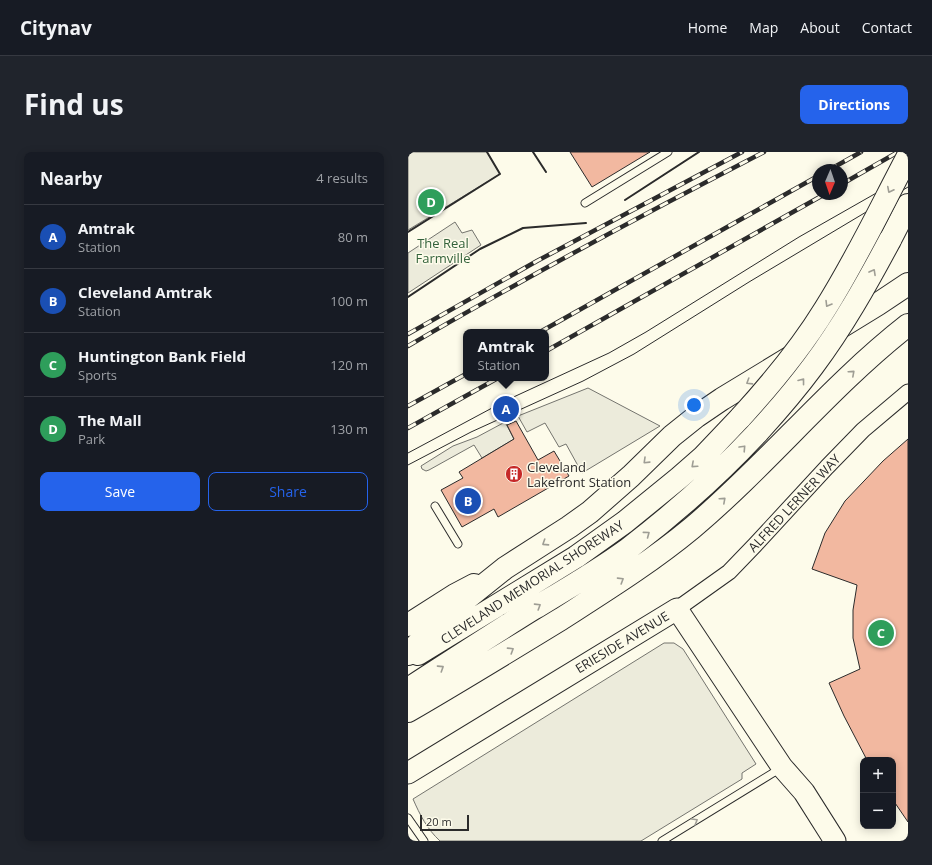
<!DOCTYPE html>
<html lang="en">
<head>
<meta charset="utf-8">
<style>
  body { margin:0; font-family:"Open Sans",sans-serif; background:#20242c; color:#f1f3f6 }
  .controls { position:absolute; right:12px; bottom:12px; display:grid; overflow:hidden; border-radius:8px; box-shadow:0 2px 10px #0003 }
  .controls button { width:36px; height:36px; display:grid; place-items:center; padding:0; border:0; border-bottom:1px solid #363941; background:#171b24; color:#f1f3f6; font:20px sans-serif }
  .compass { position:absolute; left:404px; top:12px; width:36px; height:36px; border-radius:50%; background:#171b24; box-shadow:0 2px 10px #0003; rotate:182deg }
  .scale { position:absolute; left:12px; bottom:10px; width:49px; box-sizing:border-box; padding-left:4px; border:2px solid #2b2b2b; border-top:0; font-size:11px; line-height:14px; white-space:nowrap; color:#2b2b2b; -webkit-text-stroke:3px #fdfbea; paint-order:stroke }
  .you { position:absolute; left:286px; top:253px; width:14px; height:14px; margin:-10px; border:3px solid #fff; border-radius:50%; background:#1a73e8; box-shadow:0 0 0 6px #1a73e833 }
  .badge { display:grid; place-items:center; width:26px; height:26px; border-radius:50%; background:#2563eb; color:#fff; font-size:13px; font-weight:700 }
  .pin { position:absolute; translate:-50% -50%; border:2px solid #fff; box-shadow:0 1px 4px #0006 }
  .popup { position:absolute; left:55px; top:177px; width:86px; height:52px; box-sizing:border-box; display:grid; place-content:center; border-radius:8px; background:#171b24; filter:drop-shadow(0 1px 3px #0005); font-size:13px; white-space:nowrap; color:#9ea1a6 }
  .popup b { font-size:15px; color:#f1f3f6 }
  .popup::after { content:''; position:absolute; left:50%; top:100%; margin-left:-8px; border:8px solid transparent; border-top-color:#171b24 }
  .list { margin:0; padding:0; list-style:none }
  h2 { display:flex; justify-content:space-between; align-items:center; height:52px; margin:0; padding:0 16px; font-size:17px }
  h2 small { font-size:13px; font-weight:400; color:#9ea1a6 }
  .list li { display:grid; grid-template-columns:26px 1fr auto; gap:12px; align-items:center; box-sizing:border-box; height:64px; padding:0 16px; border-top:1px solid #363941 }
  .list b { display:block; font-size:15px; white-space:nowrap }
  .list p { margin:0; font-size:13px; white-space:nowrap; color:#9ea1a6 }
  .list em { font-size:13px; font-style:normal; color:#9ea1a6 }
  .actions { display:flex; gap:8px; padding:12px 16px }
  .actions a { flex:1; padding:9px 0; border:1px solid #2563eb; border-radius:8px; text-align:center; font-size:14px; color:#2563eb }
  .actions .main { background:#2563eb; color:#fff }
  .map { position:relative; flex:none; width:500px; height:689px; overflow:hidden; border-radius:8px }
  header { display:flex; align-items:center; gap:24px; box-sizing:border-box; height:56px; padding:0 20px; background:#171b24; border-bottom:1px solid #363941 }
  header strong { font-size:19px }
  nav { display:flex; gap:22px; margin-inline-start:auto; font-size:14px }
  .intro { display:flex; align-items:center; justify-content:space-between; box-sizing:border-box; height:96px; padding:0 24px }
  h1 { margin:0; font-size:28px }
  .button { padding:10px 18px; border-radius:8px; background:#2563eb; color:#fff; font-size:14px; font-weight:700 }
  main { display:flex; gap:24px; padding:0 24px }
  aside { flex:1; background:#171b24; border-radius:8px; box-shadow:0 2px 10px #0003 }
  .map>svg:first-child { display:block }
</style>
</head>
<body>
<header>
<strong>Citynav</strong>
<nav><a>Home</a><a>Map</a><a>About</a><a>Contact</a></nav>
</header>
<div class="intro"><h1>Find us</h1><a class="button">Directions</a></div>
<main>
<aside>
<h2>Nearby<small>4 results</small></h2>
<ul class="list">
<li><span class="badge" style="background:#1a4fb4">A</span><div><b>Amtrak</b><p>Station</p></div><em>80 m</em></li>
<li><span class="badge" style="background:#1a4fb4">B</span><div><b>Cleveland Amtrak</b><p>Station</p></div><em>100 m</em></li>
<li><span class="badge" style="background:#2e9e5b">C</span><div><b>Huntington Bank Field</b><p>Sports</p></div><em>120 m</em></li>
<li><span class="badge" style="background:#2e9e5b">D</span><div><b>The Mall</b><p>Park</p></div><em>130 m</em></li>
</ul>
<div class="actions"><a class="main">Save</a><a>Share</a></div>
</aside>
<div class="map">
<svg width="500" height="689" viewBox="0 0 500 689">
  <rect width="100%" height="100%" fill="#fdfbea"/>
  <!-- green -->
  <path fill="#ecebdb" stroke="#74746e" d="M0 0H79L92 22 0 78Z
    M47 70 54 81 64 78 73 93 0 141V101Z
    M180 236 252 274 174 321 158 292 151 295 137 271 119 280 110 264Z
    M97 270 106 287 74 306 66 293 21 318 18 319 14 317 13 314 45 294 69 285Z
    M256 491H266L275 497 348 612 334 621V627L233 689H32C19 677 12 663 5 647Z"/>
  <!-- building -->
  <path fill="#f2b8a0" stroke="#2b2b2b" d="M162 0H242L184 35Z
    M108 269 130 308 146 299 161 324 90 365 86 357 54 375 33 338 55 326 51 320 106 287 99 273Z
    M500 287V670L485 648V608H459L436 564 421 531 452 517 445 486V458L449 433 404 417 417 381 437 349 475 309Z"/>
  <g fill="none" stroke-linecap="round" stroke-linejoin="round">
    <defs>
      <path id="lane" d="M177 51 260 0
        M27 354 50 392
        M0 666 16 689
        M254 689 373 616"/>
      <path id="street" d="M269 457 321 420 347 393 419 315 455 278 500 240"/>
      <path id="secondary" d="M0 621 269 457 374 615 396 640 427 689"/>
      <path id="primary" d="M0 473 47 443 66 433"/>
      <path id="highway" d="M482 88 500 53
        M426 179 470 152 500 132
        M0 502 32 468 97 416 161 375 182 360 223 324 264 284 289 264 314 247 383 205
        M10 502 168 405 217 370 271 326 295 305 333 265
        M0 537C42 510 83 483 125 457 157 438 190 419 220 397 267 361 310 323 350 280
        M0 559C52 529 102 498 153 467 198 438 243 410 284 376 360 312 422 234 500 173"/>
    </defs>
    <!-- lane casing -->
    <use href="#lane" stroke="#2b2b2b" stroke-width="9"/>
    <!-- street casing -->
    <use href="#street" stroke="#2b2b2b" stroke-width="17"/>
    <!-- secondary casing -->
    <use href="#secondary" stroke="#2b2b2b" stroke-width="23"/>
    <!-- primary casing -->
    <use href="#primary" stroke="#2b2b2b" stroke-width="24"/>
    <!-- highway casing -->
    <use href="#highway" stroke="#2b2b2b" stroke-width="24"/>
    <!-- lane -->
    <use href="#lane" stroke="#fdfbea" stroke-width="7"/>
    <!-- street -->
    <use href="#street" stroke="#fdfbea" stroke-width="15"/>
    <!-- secondary -->
    <use href="#secondary" stroke="#fdfbea" stroke-width="21"/>
    <!-- primary -->
    <use href="#primary" stroke="#fdfbea" stroke-width="22"/>
    <!-- highway -->
    <use href="#highway" stroke="#fdfbea" stroke-width="22"/>
    <!-- tram -->
    <path stroke="#2b2b2b" stroke-width="1" d="M0 301 99 248 201 201 238 180 391 85 500 23
      M0 313 63 280 175 229 226 202 341 130 500 35"/>
    <defs>
      <path id="rail" d="M421 18 453 0
        M434 32 490 0
        M132 180 410 24
        M0 182 129 109 334 0
        M0 194C117 126 236 62 356 0
        M138 199 417 42
        M0 254 58 222
        M0 276 90 226"/>
    </defs>
    <!-- rail casing -->
    <use href="#rail" stroke="#2b2b2b" stroke-width="4.5"/>
    <!-- rail -->
    <use href="#rail" stroke="#fdfbea" stroke-width="3" stroke-dasharray="9" stroke-linecap="butt"/>
    <defs>
      <path id="highway-bridge" d="M333 265C364 231 393 196 417 157 448 108 473 55 500 4
        M350 280C370 258 388 237 405 214 435 174 459 131 482 88"/>
    </defs>
    <!-- highway-bridge casing -->
    <use href="#highway-bridge" stroke="#2b2b2b" stroke-width="24" stroke-linecap="butt"/>
    <!-- highway-bridge -->
    <use href="#highway-bridge" stroke="#fdfbea" stroke-width="22"/>
    <!-- wall -->
    <path stroke="#2b2b2b" stroke-width="2" d="M125 0 138 20
      M217 48 291 0
      M0 80 92 22 79 0
      M0 145 72 97 115 76 178 71"/>
  </g>
  <!-- one-way arrows -->
  <defs><path id="oneway-chevron" d="M-2-3.5L2.5 0L-2 3.5" fill="none" stroke-width="1.6" stroke-linecap="round" stroke-linejoin="round"/></defs>
  <g stroke="#9e9d94">
    <use href="#oneway-chevron" transform="translate(482 38) rotate(117)"/>
    <use href="#oneway-chevron" transform="translate(465 120) rotate(-61)"/>
    <use href="#oneway-chevron" transform="translate(420 152) rotate(121)"/>
    <use href="#oneway-chevron" transform="translate(444 221) rotate(-42)"/>
    <use href="#oneway-chevron" transform="translate(394 229) rotate(-52)"/>
    <use href="#oneway-chevron" transform="translate(341 230) rotate(148)"/>
    <use href="#oneway-chevron" transform="translate(335 296) rotate(-47)"/>
    <use href="#oneway-chevron" transform="translate(238 309) rotate(136)"/>
    <use href="#oneway-chevron" transform="translate(286 313) rotate(138)"/>
    <use href="#oneway-chevron" transform="translate(315 348) rotate(-42)"/>
    <use href="#oneway-chevron" transform="translate(239 382) rotate(-37)"/>
    <use href="#oneway-chevron" transform="translate(137 391) rotate(147)"/>
    <use href="#oneway-chevron" transform="translate(213 428) rotate(-32)"/>
    <use href="#oneway-chevron" transform="translate(130 454) rotate(-32)"/>
    <use href="#oneway-chevron" transform="translate(103 498) rotate(-32)"/>
    <use href="#oneway-chevron" transform="translate(33 516) rotate(-33)"/>
    <use href="#oneway-chevron" transform="translate(287 669) rotate(-31)"/>
  </g>
  <!-- icons -->
  <defs>
    <symbol id="building-disc" viewBox="-11 -11 22 22"><circle r="9.5" fill="#c62828" stroke="#fdfbea"/><path d="M-4-6H4V6H1V3H-1V6H-4ZM-2.5-4.3h1.7v1.8h-1.7ZM.8-4.3h1.7v1.8H.8ZM-2.5-1h1.7V.8h-1.7ZM.8-1h1.7V.8H.8Z" fill="#fff"/></symbol>
  </defs>
  <g fill-rule="evenodd">
    <use href="#building-disc" x="96" y="312" width="20" height="20"/>
  </g>
  <g text-anchor="middle" stroke-width="3" stroke-linejoin="round" paint-order="stroke">
    <!-- park labels -->
    <g font-size="13" fill="#34623c" stroke="#fdfbea">
      <text x="35" y="96">The Real<tspan x="35" dy="15">Farmville</tspan></text>
    </g>
    <!-- poi labels -->
    <g font-size="13" fill="#2b2b2b" stroke="#fdfbea" text-anchor="start">
      <text x="119" y="320">Cleveland<tspan x="119" dy="15">Lakefront Station</tspan></text>
    </g>
    <!-- street labels -->
    <g font-size="13" fill="#2b2b2b" stroke="#fdfbea">
      <text transform="translate(386 351) rotate(-47)" y="5">ALFRED LERNER WAY</text>
      <text transform="translate(124 430) rotate(-33)" y="5">CLEVELAND MEMORIAL SHOREWAY</text>
      <text transform="translate(214 490) rotate(-31)" y="5">ERIESIDE AVENUE</text>
    </g>
  </g>
</svg>
<div class="controls">
<button>+</button>
<button>−</button>
</div>
<svg class="compass" viewBox="-18 -18 36 36"><path d="M0-13l5 13h-10z" fill="#e53935"/><path d="M0 13l5-13h-10z" fill="#9ea1a6"/></svg>
<div class="scale">20 m</div>
<div class="you"></div>
<div class="pin badge" style="left:98px;top:257px;background:#1a4fb4">A</div>
<div class="popup"><b>Amtrak</b>Station</div>
<div class="pin badge" style="left:60px;top:349px;background:#1a4fb4">B</div>
<div class="pin badge" style="left:473px;top:481px;background:#2e9e5b">C</div>
<div class="pin badge" style="left:23px;top:50px;background:#2e9e5b">D</div>
</div>
</main>
</body>
</html>
